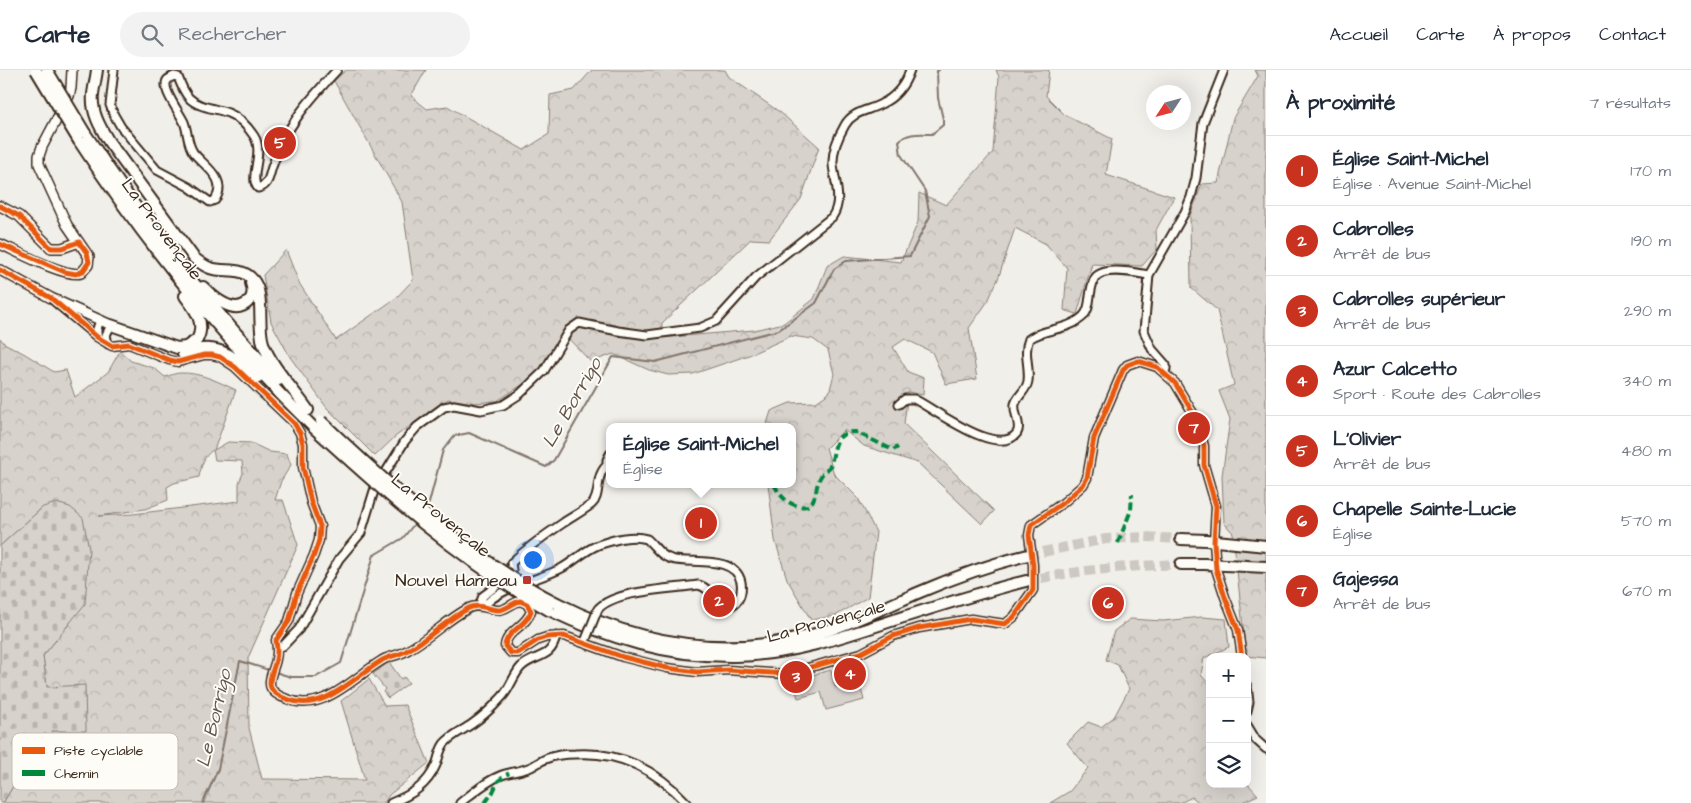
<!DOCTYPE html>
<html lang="fr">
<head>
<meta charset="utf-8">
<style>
  body { margin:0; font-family:"Architects Daughter",sans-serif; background:#f2f2f3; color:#1f2937 }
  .controls { position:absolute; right:15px; bottom:15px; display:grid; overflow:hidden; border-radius:10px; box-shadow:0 5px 20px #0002 }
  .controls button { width:45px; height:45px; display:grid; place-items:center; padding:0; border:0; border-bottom:1px solid #e0e1e3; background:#fff; color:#1f2937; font:25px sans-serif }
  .compass { position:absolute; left:1146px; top:15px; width:45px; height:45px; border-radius:50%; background:#fff; box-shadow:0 5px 20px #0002; rotate:234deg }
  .you { position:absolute; left:532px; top:489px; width:18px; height:18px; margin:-12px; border:4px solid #fff; border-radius:50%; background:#1a73e8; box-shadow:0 0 0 8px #1a73e833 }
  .badge { display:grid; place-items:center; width:32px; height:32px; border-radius:50%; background:#c8321e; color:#fff; font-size:16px; font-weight:700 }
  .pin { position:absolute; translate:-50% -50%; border:2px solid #fff; box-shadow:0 1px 5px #0006 }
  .popup { position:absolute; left:606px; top:353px; width:190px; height:65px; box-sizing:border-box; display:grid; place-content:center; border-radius:10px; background:#fff; filter:drop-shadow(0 1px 4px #0005); font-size:16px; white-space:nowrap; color:#747a83 }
  .popup b { font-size:19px; color:#1f2937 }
  .popup::after { content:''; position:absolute; left:50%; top:100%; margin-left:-10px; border:10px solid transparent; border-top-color:#fff }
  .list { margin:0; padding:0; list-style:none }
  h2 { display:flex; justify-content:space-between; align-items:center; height:65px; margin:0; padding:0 20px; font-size:21px }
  h2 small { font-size:16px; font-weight:400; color:#747a83 }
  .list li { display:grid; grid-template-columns:32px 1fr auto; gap:15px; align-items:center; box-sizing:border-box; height:70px; padding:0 20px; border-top:1px solid #e0e1e3 }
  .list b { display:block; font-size:19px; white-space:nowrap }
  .list p { margin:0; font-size:16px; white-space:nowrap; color:#747a83 }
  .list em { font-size:16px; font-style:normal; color:#747a83 }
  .icon { flex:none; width:28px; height:28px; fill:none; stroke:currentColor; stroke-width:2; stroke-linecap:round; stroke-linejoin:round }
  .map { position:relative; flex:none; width:1266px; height:733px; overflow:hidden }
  header { display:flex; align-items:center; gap:30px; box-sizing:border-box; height:70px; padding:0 25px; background:#fff; border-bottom:1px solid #e0e1e3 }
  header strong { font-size:24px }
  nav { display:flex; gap:28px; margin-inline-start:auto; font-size:18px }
  .search { width:350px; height:45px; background:#f2f2f3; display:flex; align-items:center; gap:12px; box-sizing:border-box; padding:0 18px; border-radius:28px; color:#747a83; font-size:19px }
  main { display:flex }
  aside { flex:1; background:#fff }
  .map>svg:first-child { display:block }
</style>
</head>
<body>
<header>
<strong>Carte</strong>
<div class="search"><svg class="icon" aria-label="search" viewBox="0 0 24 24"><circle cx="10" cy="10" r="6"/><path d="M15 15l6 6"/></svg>Rechercher</div>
<nav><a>Accueil</a><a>Carte</a><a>À propos</a><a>Contact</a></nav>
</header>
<main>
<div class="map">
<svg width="1266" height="733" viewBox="0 0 1266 733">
  <defs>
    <pattern id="forest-crowns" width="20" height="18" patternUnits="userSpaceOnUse" patternTransform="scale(1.25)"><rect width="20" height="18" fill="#d7d2cc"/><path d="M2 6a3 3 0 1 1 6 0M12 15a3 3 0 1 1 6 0" fill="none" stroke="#b9b4af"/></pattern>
    <pattern id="cemetery-stones" width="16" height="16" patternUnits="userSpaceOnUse" patternTransform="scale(1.25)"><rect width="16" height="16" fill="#d7d2cc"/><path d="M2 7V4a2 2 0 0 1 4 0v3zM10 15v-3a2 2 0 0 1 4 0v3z" fill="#b9b4af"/></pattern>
  </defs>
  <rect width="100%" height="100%" fill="#f1efea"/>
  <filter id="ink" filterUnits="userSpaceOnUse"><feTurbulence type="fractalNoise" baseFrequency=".02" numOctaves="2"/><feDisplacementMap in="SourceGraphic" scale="10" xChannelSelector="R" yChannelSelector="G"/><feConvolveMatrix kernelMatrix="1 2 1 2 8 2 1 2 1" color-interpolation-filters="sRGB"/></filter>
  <g filter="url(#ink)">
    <!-- forest -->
    <path fill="url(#forest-crowns)" stroke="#897e75" fill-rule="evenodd" d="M346 0H426L411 26 427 39 447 36 524 80 549 64 550 25 574 20 592 0H725L729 7 781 43 819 77 801 129 769 170 751 169 662 253 661 268 754 260 784 253 814 229 827 196 844 186 901 192 918 152 919 123 946 135 993 82 999 7 996 0H1049L1046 26 1065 45 1112 69 1106 105 1174 127 1156 160 1157 179 1142 196 1092 194 1077 244 1064 240 1067 198 1046 174 1015 158 998 209 988 231 969 258 977 309 946 314 932 282 905 269 893 277 908 302 924 308 923 325 908 322 904 354 994 441 982 454 918 393 864 376 844 360 826 378 834 404 858 428 876 462 868 527 835 546 811 550 787 509 775 470 768 414H792V357H766L771 341 790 333 816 332 829 323 834 304 828 280 813 269 791 266 749 285 693 304 668 305 649 300 613 284 591 292 563 263 536 306 497 331 474 333 448 329 396 366 375 386 327 338 290 287 271 252 263 205 286 180 299 213 336 270 396 228 413 210 402 132 334 11Z
      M1255 0H1266V588L1246 586 1233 463 1224 453 1222 406 1230 349 1219 321 1234 315 1217 240 1191 218 1190 146 1202 114 1218 113 1233 48 1258 6Z
      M0 268 4 273 25 284 54 302 66 300 75 327 108 302 120 281 131 291 154 298 165 307C169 306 175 303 180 303 200 302 219 312 236 320L214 380 228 372 251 373 270 382 287 384 291 395 281 411 275 430H283L298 475 248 588 249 658 262 709 365 710 341 631 369 609 385 636 405 635 429 693 389 725 384 733H3L22 701 51 661H86L47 617 43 586 70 553 43 437 0 476ZM213 380 215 390 242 391 243 403 239 413V431L133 444 99 446 145 439 168 430 167 417 174 413 199 407C201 397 203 386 213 380Z
      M1202 547 1226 549 1229 577 1204 588 1201 605 1210 615V714L1247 713 1258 725 1240 733H1200L1192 727 1180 733H1050L1070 721 1088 698 1067 673 1088 652 1101 657 1114 647 1129 619 1118 595 1106 590 1114 561 1130 549 1163 551Z"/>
    <!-- cemetery -->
    <path fill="url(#cemetery-stones)" stroke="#897e75" d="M56 433 70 437 83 448 89 479 85 534 43 586 47 617 85 615 86 661H52L55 703 22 701 3 733H0V476L43 437Z
      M389 592 401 609 404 607 409 613 388 628 383 622 385 619 373 604Z"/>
    <!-- garden -->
    <path fill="#d7d2cc" stroke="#897e75" d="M861 590 866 610 859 612 864 630 826 640 821 622 798 628 793 610 831 600 835 617H839L835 599Z"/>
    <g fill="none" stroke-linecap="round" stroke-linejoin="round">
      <!-- stream -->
      <path stroke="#80746b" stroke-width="2" d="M425 439 429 433 443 380 454 366 469 363 546 397 554 390 613 287 655 292 779 260 816 233 834 199 846 191 910 186 930 146 925 121 901 85 899 71C908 62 920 64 932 64L943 55V49L938 28 937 1 939 0
        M203 733 218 699 240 591 291 607H316L341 593 374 485 403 468 415 453"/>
      <!-- highway-tunnel -->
      <path stroke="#cdc8c1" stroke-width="10" stroke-dasharray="10 5" stroke-linecap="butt" d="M1028 485 1106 469 1145 467 1181 469
        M1026 511C1077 500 1128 496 1181 494"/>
      <defs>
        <path id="minor" d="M114 0 110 35 114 45 121 57 157 100 189 117 210 132 215 130C229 108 203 96 193 82 187 73 188 62 184 52 180 43 165 24 166 14 166 9 170 8 174 6L178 7C181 15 184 22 189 28 199 38 216 38 228 43 239 47 248 57 254 66 265 83 248 108 258 118 269 116 269 106 272 97 285 57 309 30 337 0
          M55 232 97 267 112 276 129 274 169 290 178 292 204 285H212L220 287 235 297 294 353 300 363 303 374V397L311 432 320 456 319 470 314 485 297 523 289 551 276 570C277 576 278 582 276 589 275 597 267 610 271 618 274 624 281 627 287 629 322 644 353 608 381 591 388 586 398 586 406 581 429 569 446 550 469 538 479 533 488 540 499 540 506 540 512 533 520 531L527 534 531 541C527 556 506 561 505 576L511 583H518L538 570 547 567 564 566 623 587 667 598 697 602 728 600 786 604 861 583 893 566 919 558 971 549 1005 554 1014 547 1033 520V495L1029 465 1031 455 1064 432 1083 415 1087 408 1094 368 1123 300 1127 295 1138 291 1157 297 1175 313 1196 348 1204 376V395L1216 436 1214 472 1216 499 1225 527 1238 560 1242 587
          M97 267V259L100 250
          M108 274 106 265 111 255
          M1164 303 1166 299V295L1152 279 1144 261 1149 205 1185 142 1191 127 1196 108 1203 53 1224 0
          M899 334 905 329H914C933 338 998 389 1017 363 1022 355 1013 343 1015 334 1018 325 1027 320 1028 311 1030 296 1023 283 1029 269 1045 258 1065 261 1080 249 1086 245 1088 240 1089 233 1090 226 1091 216 1094 210 1100 195 1136 203 1149 205
          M607 394V390L610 384
          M479 536 483 526 498 515 512 500 511 493C527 478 545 465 563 453 572 447 583 441 592 434 602 425 593 404 610 393
          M484 537C496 518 542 509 562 498 575 491 585 480 598 475 613 470 632 464 647 469 655 476 660 486 671 489 690 495 735 484 741 512 742 518 741 525 738 530 733 537 727 537 720 535 711 529 710 517 698 515 672 519 615 520 598 539
          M278 577 283 576 299 559 339 489 361 463 374 421 405 371 417 357 444 337 454 335 481 340 503 335 520 324 544 301 569 260 579 253 618 261 647 265 700 258 716 251 756 207 832 147C843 131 835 113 833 95 832 80 838 67 845 55 853 41 868 41 881 34 896 27 905 15 910 0
          M1247 616 1249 632 1247 641
          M1247 655 1256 670 1266 679
          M391 733C411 725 427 716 436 695 439 688 439 681 444 674 451 665 462 661 472 654 482 647 492 638 500 629 510 620 512 607 521 597 534 584 552 590 556 566
          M460 733C473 723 486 711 502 705 511 702 522 701 531 697 537 694 542 690 548 688 556 685 567 684 575 684 621 681 656 700 687 733"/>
        <path id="major" d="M0 136 19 146 51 178H62L79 172
          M0 174C16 181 66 208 81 203L88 195 89 187 67 155 39 94V86L42 77 69 26 71 18 72 0
          M0 200 51 228 111 255"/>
        <path id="highway" d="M97 0C96 8 94 16 93 24 91 42 100 57 109 72L194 188C199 192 204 196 210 198 225 203 242 196 253 210 265 224 257 255 263 273 270 295 295 321 308 340
          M85 63C143 151 206 234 279 310
          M79 71C147 175 225 271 314 358
          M203 217C213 227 234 246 248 232 254 227 253 219 251 213
          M111 255 177 278 186 277 197 270C206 253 195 239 185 226
          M183 284C190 283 196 280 202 279 226 276 242 295 258 308
          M1181 469 1206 470
          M1181 494H1205
          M557 533C644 577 736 590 829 560 861 549 890 535 920 522 955 507 991 494 1028 485
          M549 540C608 568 669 587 735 586 790 585 843 567 894 550 938 536 981 522 1026 511"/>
      </defs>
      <!-- minor casing -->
      <use href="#minor" stroke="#3b2a1e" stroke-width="11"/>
      <!-- major casing -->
      <use href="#major" stroke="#3b2a1e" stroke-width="12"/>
      <!-- highway casing -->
      <use href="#highway" stroke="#3b2a1e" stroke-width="14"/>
      <!-- minor -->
      <use href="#minor" stroke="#fdfcf7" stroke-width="7"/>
      <!-- major -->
      <use href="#major" stroke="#fdfcf7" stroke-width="9"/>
      <!-- highway -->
      <use href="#highway" stroke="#fdfcf7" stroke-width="10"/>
      <defs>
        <path id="minor-bridge" d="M586 569 598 539"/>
        <path id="highway-bridge" d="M36 0 79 71
          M47 0 85 63
          M321 351C391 418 471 489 557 533
          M314 358C387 425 462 492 549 540
          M1206 470 1266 476
          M1205 494 1266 497"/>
      </defs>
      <!-- minor-bridge casing -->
      <use href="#minor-bridge" stroke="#3b2a1e" stroke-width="11" stroke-linecap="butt"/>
      <!-- highway-bridge casing -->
      <use href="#highway-bridge" stroke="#3b2a1e" stroke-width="14" stroke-linecap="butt"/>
      <!-- minor-bridge -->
      <use href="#minor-bridge" stroke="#fdfcf7" stroke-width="7"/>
      <!-- highway-bridge -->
      <use href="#highway-bridge" stroke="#fdfcf7" stroke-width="10"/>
      <!-- quiet -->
      <path stroke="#00873e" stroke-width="4" stroke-dasharray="8 4" stroke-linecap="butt" d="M774 414C779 424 784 431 795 435 819 443 813 418 821 406 824 401 829 400 831 394 835 379 834 361 856 362L893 380 898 377
        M1118 473 1131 440 1132 424
        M485 733 493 722 498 711 509 703"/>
      <defs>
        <path id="cycleway" d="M0 136 19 146 51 178H62L79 172 87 183 89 192 83 201 76 204 65 202 0 174
          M0 200 51 228 97 267 112 276 129 274 169 290 178 292 204 285H212L220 287 235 297 294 353 300 363 303 374V397L311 432 320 456 319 470 314 485 297 523 289 551 276 570C277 576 278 582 276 589 275 597 267 610 271 618 274 624 281 627 287 629 322 644 353 608 381 591 388 586 398 586 406 581 429 569 446 550 469 538 479 533 488 540 499 540 506 540 512 533 520 531L527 534 531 541C527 556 506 561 505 576L511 583H518L538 570 547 567 564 566 623 587 667 598 697 602 728 600 786 604 861 583 893 566 919 558 971 549 1005 554 1014 547 1033 520V495L1029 465 1031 455 1064 432 1083 415 1087 408 1094 368 1123 300 1127 295 1138 291 1157 297 1175 313 1196 348 1204 376V395L1216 436 1214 472 1216 499 1225 527 1238 560 1242 587"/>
      </defs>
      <!-- cycleway casing -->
      <use href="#cycleway" stroke="#fdfcf7" stroke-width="8"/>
      <!-- cycleway -->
      <use href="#cycleway" stroke="#e8590c" stroke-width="5"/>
    </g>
  </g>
  <!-- markers -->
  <rect fill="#c8321e" stroke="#fdfcf7" stroke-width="2" x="522" y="505" width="10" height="10" rx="2.5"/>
  <g text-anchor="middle" stroke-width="4" stroke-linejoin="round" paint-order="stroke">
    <!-- street labels -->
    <g font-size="18" fill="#3b2a1e" stroke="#fdfcf7">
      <text transform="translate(162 159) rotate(53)" y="6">La Provençale</text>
      <text transform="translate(441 445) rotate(39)" y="6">La Provençale</text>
      <text transform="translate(826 551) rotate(-15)" y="6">La Provençale</text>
    </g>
    <!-- poi labels -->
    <g font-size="18" fill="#3b2a1e" stroke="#fdfcf7" text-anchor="end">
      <text x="517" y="516">Nouvel Hameau</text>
    </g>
    <!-- water labels -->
    <g font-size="19" font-style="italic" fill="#63554b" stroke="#fdfcf7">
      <text transform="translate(571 332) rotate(-60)" y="7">Le Borrigo</text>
      <text transform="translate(213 648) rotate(-77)" y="7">Le Borrigo</text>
    </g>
  </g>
  <!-- legend -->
  <rect x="12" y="663" width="166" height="57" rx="8" fill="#fdfcf7" stroke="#c3bdb6" stroke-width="1"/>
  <rect x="22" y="677" width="23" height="7" fill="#e8590c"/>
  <rect x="22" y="700" width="23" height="6" fill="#00873e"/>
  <g font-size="14" fill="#3b2a1e">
    <text x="54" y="685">Piste cyclable</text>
    <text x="54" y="708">Chemin</text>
  </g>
</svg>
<div class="controls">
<button>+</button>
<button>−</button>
<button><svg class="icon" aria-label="layers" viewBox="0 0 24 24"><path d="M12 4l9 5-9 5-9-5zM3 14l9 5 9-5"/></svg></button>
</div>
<svg class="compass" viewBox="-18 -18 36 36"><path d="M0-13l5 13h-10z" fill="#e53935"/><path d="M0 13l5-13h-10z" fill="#747a83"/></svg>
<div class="you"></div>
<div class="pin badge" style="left:701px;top:453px">1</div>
<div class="popup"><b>Église Saint-Michel</b>Église</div>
<div class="pin badge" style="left:719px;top:531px">2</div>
<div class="pin badge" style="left:796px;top:607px">3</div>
<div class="pin badge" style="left:850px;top:604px">4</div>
<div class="pin badge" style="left:280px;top:73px">5</div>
<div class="pin badge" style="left:1108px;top:533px">6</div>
<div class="pin badge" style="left:1194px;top:358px">7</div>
</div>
<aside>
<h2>À proximité<small>7 résultats</small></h2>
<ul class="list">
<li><span class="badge">1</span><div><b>Église Saint-Michel</b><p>Église · Avenue Saint-Michel</p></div><em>170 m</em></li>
<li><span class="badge">2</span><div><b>Cabrolles</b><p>Arrêt de bus</p></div><em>190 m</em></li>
<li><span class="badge">3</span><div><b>Cabrolles supérieur</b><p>Arrêt de bus</p></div><em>290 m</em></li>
<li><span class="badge">4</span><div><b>Azur Calcetto</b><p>Sport · Route des Cabrolles</p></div><em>340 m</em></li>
<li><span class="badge">5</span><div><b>L'Olivier</b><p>Arrêt de bus</p></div><em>480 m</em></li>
<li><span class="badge">6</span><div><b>Chapelle Sainte-Lucie</b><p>Église</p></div><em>570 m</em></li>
<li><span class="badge">7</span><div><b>Gajessa</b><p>Arrêt de bus</p></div><em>670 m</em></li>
</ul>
</aside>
</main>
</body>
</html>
